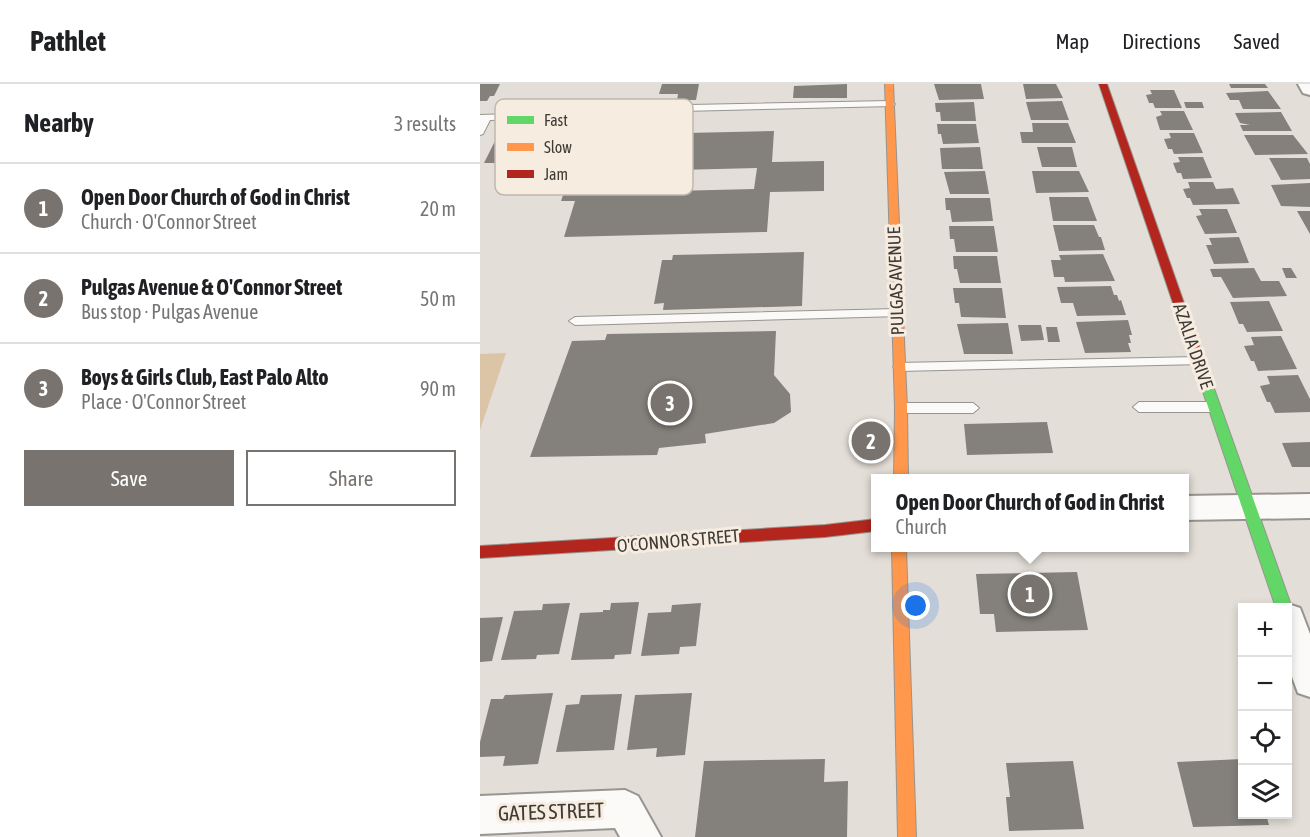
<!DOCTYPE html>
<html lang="en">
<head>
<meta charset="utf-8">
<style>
  body { margin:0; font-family:"Asap Condensed",sans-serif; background:#f6f6f6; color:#202124 }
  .controls { position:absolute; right:18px; bottom:18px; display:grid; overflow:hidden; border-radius:0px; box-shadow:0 3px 9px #0003 }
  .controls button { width:54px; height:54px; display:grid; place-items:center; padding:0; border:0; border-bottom:2px solid #e0e0e0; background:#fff; color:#202124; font:30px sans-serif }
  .you { position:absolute; left:436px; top:522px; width:21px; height:21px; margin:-15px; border:4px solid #fff; border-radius:50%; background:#1a73e8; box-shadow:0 0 0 9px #1a73e833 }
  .badge { display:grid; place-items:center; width:39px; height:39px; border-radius:50%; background:#78736e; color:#fff; font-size:20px; font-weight:700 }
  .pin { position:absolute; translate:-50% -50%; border:3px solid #fff; box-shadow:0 2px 6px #0006 }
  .popup { position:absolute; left:391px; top:390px; width:318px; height:78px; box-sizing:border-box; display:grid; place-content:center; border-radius:0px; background:#fff; filter:drop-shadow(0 2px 4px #0005); font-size:20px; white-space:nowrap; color:#757577 }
  .popup b { font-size:22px; color:#202124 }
  .popup::after { content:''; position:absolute; left:50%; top:100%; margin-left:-12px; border:12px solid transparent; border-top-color:#fff }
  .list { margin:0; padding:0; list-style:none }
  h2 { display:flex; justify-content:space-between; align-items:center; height:78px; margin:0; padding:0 24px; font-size:26px }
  h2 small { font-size:20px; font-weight:400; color:#757577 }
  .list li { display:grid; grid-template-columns:39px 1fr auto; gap:18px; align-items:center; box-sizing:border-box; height:90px; padding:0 24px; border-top:2px solid #e0e0e0 }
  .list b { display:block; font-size:22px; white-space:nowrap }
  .list p { margin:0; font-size:20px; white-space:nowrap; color:#757577 }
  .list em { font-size:20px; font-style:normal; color:#757577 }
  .actions { display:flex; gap:12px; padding:18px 24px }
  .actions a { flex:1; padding:14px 0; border:2px solid #78736e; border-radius:0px; text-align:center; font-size:21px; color:#78736e }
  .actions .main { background:#78736e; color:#fff }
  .icon { flex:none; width:33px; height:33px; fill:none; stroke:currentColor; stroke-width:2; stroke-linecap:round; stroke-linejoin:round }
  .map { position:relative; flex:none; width:830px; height:753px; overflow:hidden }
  header { display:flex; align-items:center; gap:36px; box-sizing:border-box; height:84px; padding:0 30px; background:#fff; border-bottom:2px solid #e0e0e0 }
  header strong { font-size:28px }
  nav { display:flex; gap:33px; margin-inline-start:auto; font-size:21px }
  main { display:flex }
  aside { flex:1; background:#fff }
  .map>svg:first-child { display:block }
</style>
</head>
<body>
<header>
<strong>Pathlet</strong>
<nav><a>Map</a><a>Directions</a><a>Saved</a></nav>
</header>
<main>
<aside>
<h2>Nearby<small>3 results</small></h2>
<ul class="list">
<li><span class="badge">1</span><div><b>Open Door Church of God in Christ</b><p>Church · O'Connor Street</p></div><em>20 m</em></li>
<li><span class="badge">2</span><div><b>Pulgas Avenue &amp; O'Connor Street</b><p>Bus stop · Pulgas Avenue</p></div><em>50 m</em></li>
<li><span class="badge">3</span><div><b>Boys &amp; Girls Club, East Palo Alto</b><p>Place · O'Connor Street</p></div><em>90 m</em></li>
</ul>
<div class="actions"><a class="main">Save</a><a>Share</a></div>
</aside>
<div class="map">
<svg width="830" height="753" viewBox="0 0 830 753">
  <rect width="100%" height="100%" fill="#e4ded8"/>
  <!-- green -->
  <path fill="#dcc4a6" d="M26 269 0 346V270Z"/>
  <!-- building -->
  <path fill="#84807c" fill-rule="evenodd" d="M0 0H20L14 12H10L7 17H0Z
    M182 0H219L216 16H197L198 10H179Z
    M367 0V14H313L314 2Z
    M454 0H501L504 15 459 16Z
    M543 0H576L583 14 546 15Z
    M749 0H785L788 4H751Z
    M670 6H694L702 24H675L673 19H669L666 11 672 10Z
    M788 7 801 25H763L759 16H750L746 9Z
    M582 17 589 36H551L546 18Z
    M494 18 496 37H461L460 28H456L455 19Z
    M704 18H722L724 24H706Z
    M680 27H704L713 46H680L676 33 682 31Z
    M801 28 812 47H763L760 41H770L760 39 755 29Z
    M552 39H588L596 59H542L540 48H553Z
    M457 40H496L499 59 463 60 461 50H458Z
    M294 47 292 78 344 77V107L290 108 287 148 84 153 95 117H81L93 82H106L116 51ZM277 84 274 105 111 109 118 88Z
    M102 49 93 77 52 78 62 50Z
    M689 49H714L723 69 694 70 692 65H688L684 55 691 54Z
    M52 50 40 79H4L18 51Z
    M764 51H813L828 70 775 71Z
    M500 63 503 85H462L460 64Z
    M557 63H592L597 83H562Z
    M698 73H723L732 94 703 95 701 89H697L693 79 700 78Z
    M789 74H827L830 80V95L801 96Z
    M505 87 509 110H470L464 88Z
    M552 87H599L609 108 556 109Z
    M708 98H733L736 105 753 104 760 120 713 121 710 114H707L703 105 710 104Z
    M830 99V123L801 122 791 101Z
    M569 113H608L617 137H573Z
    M465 114H510L513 137 472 138 470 126H466Z
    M719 125H747L757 149 725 150 716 132 722 131Z
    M817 127H830V150Z
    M573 141H614L619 153H621L625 166 579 167Z
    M469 142H514L518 168H476L474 155H470Z
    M759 153 769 179 734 180 726 161H732L729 154Z
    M324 168 322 222 183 226 184 219 174 220 182 176H192L193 171Z
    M623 170 635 197 585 198 584 193H574L571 176H581L579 171Z
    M473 172H517L521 199H480L477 185H474Z
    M774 184 781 197H799L807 212 753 214 741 193H733L730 185Z
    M802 184H811L817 194H806Z
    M631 202 634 211H637L639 217 641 216 646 231 597 232 593 219H581L577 203Z
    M473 204H522L526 234 481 233 479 219H475Z
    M789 217 803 247 767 248 763 240H759L750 218Z
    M648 236 652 251H649L651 259H648L651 268 605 269 596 238Z
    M528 239 533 270H484L477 240Z
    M538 241H561L564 256 541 257Z
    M566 243H577L580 258H568Z
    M296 247 294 291 310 310 311 328 294 339 225 350 226 359 179 364 177 371 50 373 92 257 125 256 127 250Z
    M801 252 817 285 778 287 774 277H771L764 262 774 261 771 253Z
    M818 291 830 315V328L795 329 790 318H787L780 302 790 300 787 292Z
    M567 338 573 369 487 371 484 340Z
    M830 358V383H812L802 359Z
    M597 488 608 546 516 548 514 530H500L496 490Z
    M159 518 151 570 135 571 134 575 91 576 100 529 123 528V526H130L131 519Z
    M90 519 79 570 57 571 56 575 21 576 34 527 62 526 63 520Z
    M221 519 216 562 200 563 199 570 161 572 168 529 191 528 192 521Z
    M23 533 12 577 0 578V534Z
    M73 609 58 680 23 682 25 672 0 673V658L11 615H23L25 611Z
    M212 609 205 671 176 673 177 664 147 666 155 611Z
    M142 610 134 666 76 668 86 621 99 620 101 611Z
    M345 675 344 698 368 697 367 753H215L224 677Z
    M762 675V730H786L789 741 713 743 697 678Z
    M593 677 604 745 529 747 526 713H530L526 679Z"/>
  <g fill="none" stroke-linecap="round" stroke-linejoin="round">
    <defs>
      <path id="lane" d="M410 17 415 20 413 22 161 28 86 34 10 36 3 50 0 51V31L86 28 161 22Z
        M417 225 421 226 423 229 421 232 95 241 89 237 95 233Z
        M718 273 724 277 722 280 419 287 413 283 419 279Z
        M659 318H734L740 323 734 328H659L653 323Z
        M421 319H493L499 324 493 329H421L415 324Z"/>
      <path id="street" d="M818 0H830V11L823 9Z
        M830 410V434L704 436V412Z
        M808 520 820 524 830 550V613L818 609 808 582V524H798Z
        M145 706 158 712 181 753H140L135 744 0 750V712Z"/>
      <path id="fast" d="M725 292 731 296 812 524 809 529H808V524H796L719 296Z"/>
      <path id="slow" d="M405 0H413L427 324 428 394H414L415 324Z
        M412 464H426L436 753H418Z"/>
      <path id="jam" d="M619 0H627L731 296 729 299 725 300 719 296Z
        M396 435V447L345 453 0 474V462L345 441Z"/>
    </defs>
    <!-- lane casing -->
    <use href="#lane" stroke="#98948f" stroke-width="2"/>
    <!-- street casing -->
    <use href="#street" stroke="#98948f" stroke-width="4"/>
    <!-- fast casing -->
    <use href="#fast" stroke="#98948f" stroke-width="2"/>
    <!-- slow casing -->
    <use href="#slow" stroke="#98948f" stroke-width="2"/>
    <!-- jam casing -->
    <use href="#jam" stroke="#98948f" stroke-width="2"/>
    <!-- lane -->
    <use href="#lane" fill="#fbfaf9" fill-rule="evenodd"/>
    <!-- street -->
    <use href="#street" fill="#fbfaf9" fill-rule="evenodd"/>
    <!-- fast -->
    <use href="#fast" fill="#63d668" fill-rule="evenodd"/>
    <!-- slow -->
    <use href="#slow" fill="#ff974d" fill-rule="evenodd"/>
    <!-- jam -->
    <use href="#jam" fill="#b3261e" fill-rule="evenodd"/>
  </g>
  <g text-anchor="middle" stroke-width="6" stroke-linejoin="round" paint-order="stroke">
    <!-- street labels -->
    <g font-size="18" fill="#3e3a35" stroke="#f7ece0">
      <text transform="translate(416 197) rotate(-92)" y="6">PULGAS AVENUE</text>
      <text transform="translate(713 262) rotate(71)" y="6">AZALIA DRIVE</text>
      <text transform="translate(198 457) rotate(-5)" y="6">O'CONNOR STREET</text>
    </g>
    <!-- near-street labels -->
    <g font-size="21" fill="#3e3a35" stroke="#f7ece0">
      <text transform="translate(71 728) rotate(-2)" y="7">GATES STREET</text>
    </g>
  </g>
  <!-- legend -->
  <rect x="15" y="15" width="198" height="96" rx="9" fill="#f7ece0" stroke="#c0b7ad" stroke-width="1.5"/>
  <rect x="27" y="32" width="27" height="8" fill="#63d668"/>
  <rect x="27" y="59" width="27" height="8" fill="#ff974d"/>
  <rect x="27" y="86" width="27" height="8" fill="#b3261e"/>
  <g font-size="16" fill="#3e3a35">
    <text x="64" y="42">Fast</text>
    <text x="64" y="69">Slow</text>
    <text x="64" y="96">Jam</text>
  </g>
</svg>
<div class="controls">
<button>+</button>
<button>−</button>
<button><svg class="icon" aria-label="locate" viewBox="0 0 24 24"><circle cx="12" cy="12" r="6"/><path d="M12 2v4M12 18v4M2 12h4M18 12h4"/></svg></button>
<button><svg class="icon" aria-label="layers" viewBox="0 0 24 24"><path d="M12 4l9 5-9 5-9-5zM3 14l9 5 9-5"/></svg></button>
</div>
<div class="you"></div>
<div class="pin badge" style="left:550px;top:510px">1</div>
<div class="popup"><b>Open Door Church of God in Christ</b>Church</div>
<div class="pin badge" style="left:391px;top:357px">2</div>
<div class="pin badge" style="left:190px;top:319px">3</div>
</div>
</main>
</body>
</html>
